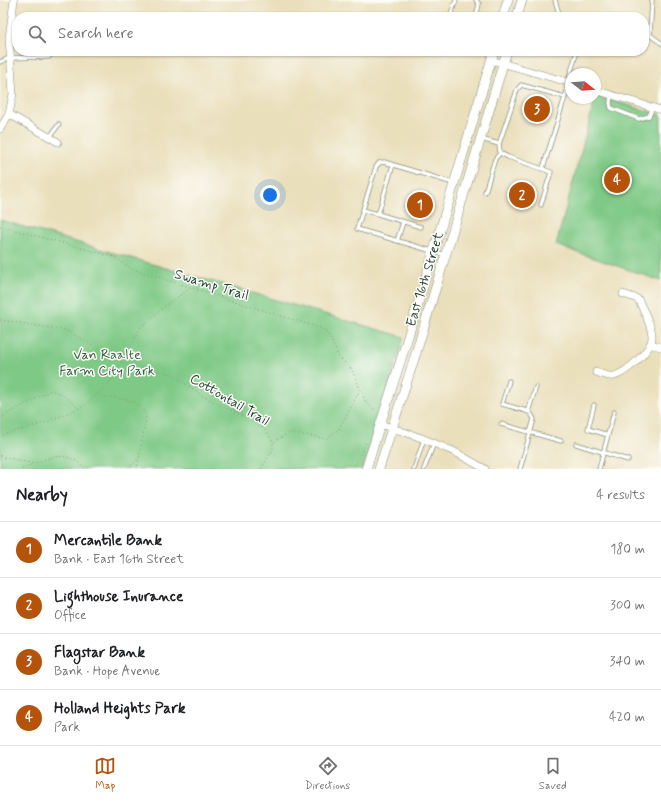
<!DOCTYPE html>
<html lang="en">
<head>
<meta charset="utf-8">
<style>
  body { margin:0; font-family:Mynerve,sans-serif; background:#f6f6f6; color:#202124 }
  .compass { position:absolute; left:565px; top:68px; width:36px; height:36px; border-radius:50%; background:#fff; box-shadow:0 1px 3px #0004; rotate:107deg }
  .you { position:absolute; left:270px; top:195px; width:14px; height:14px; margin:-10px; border:3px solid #fff; border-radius:50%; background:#1a73e8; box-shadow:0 0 0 6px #1a73e833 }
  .badge { display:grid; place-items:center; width:26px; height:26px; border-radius:50%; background:#b45309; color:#fff; font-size:13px; font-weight:700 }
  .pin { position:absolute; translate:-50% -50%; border:2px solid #fff; box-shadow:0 1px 4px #0006 }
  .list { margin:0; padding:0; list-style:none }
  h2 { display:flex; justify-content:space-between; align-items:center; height:52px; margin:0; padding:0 16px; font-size:17px }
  h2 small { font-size:13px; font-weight:400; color:#757577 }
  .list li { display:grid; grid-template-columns:26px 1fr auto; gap:12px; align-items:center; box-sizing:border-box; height:56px; padding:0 16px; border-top:1px solid #e0e0e0 }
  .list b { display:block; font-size:15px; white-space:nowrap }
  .list p { margin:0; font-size:13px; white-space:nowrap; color:#757577 }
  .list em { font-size:13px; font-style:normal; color:#757577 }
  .icon { flex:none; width:22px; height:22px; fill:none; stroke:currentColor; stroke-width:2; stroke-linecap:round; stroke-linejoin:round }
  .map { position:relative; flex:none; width:661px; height:469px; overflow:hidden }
  .search { position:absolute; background:#fff; box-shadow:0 1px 3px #0004; left:12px; right:12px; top:12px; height:44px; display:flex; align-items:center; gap:10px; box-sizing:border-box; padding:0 14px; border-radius:16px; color:#757577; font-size:15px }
  .sheet { height:276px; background:#fff }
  nav { display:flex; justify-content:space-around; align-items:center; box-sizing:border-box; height:56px; border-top:1px solid #e0e0e0; background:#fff; font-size:11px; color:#757577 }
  nav a { display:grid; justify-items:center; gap:2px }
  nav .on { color:#b45309 }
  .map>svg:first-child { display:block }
</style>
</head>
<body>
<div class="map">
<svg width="661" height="469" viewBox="0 0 661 469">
  <rect width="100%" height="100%" fill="#fdfcf7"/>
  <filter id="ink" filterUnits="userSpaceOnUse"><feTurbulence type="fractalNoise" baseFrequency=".025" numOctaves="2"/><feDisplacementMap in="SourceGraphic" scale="8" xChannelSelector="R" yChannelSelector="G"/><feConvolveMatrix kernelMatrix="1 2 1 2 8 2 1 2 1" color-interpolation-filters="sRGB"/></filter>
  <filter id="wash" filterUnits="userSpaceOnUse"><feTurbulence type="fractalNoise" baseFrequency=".012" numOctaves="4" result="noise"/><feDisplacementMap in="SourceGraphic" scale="16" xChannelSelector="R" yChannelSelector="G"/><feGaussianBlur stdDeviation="0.9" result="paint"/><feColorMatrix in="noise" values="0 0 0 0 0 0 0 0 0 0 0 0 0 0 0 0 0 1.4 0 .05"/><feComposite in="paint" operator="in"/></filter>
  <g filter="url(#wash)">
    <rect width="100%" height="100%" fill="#eadfbb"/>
    <!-- green -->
    <path fill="#7fc986" stroke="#4f835d" d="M596 96 661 115V281L556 245Z
      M0 220 404 337 363 469H0Z"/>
  </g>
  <g filter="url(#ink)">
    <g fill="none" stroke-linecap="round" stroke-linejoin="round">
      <defs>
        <path id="lane" d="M555 0 560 17
          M450 17 456 0
          M476 17 479 4 476 0
          M650 35 661 43
          M644 37 650 35 652 0
          M0 62 9 58 49 57 53 51
          M568 82 577 51
          M611 95 610 103 611 108 639 119 649 116 653 107
          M50 137 59 124
          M481 139 499 144 517 90 521 85 565 97 570 83
          M499 144 500 153 508 157 551 172 541 205
          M393 165 378 214 421 227
          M543 168 565 97
          M485 192 495 159 500 153
          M363 210 378 214
          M397 241 403 222
          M446 255 357 229 376 167 379 163 384 162 453 183
          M509 381 502 404 530 412 534 419 520 469
          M594 405 588 429 608 435
          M528 412 536 387
          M501 424 561 441
          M576 444 628 460
          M414 469 424 439
          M424 469 434 443
          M599 469 614 412"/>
        <path id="street" d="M491 60 571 83
          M595 90 661 110
          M9 114 13 94 9 38 14 0
          M0 129 9 114 58 142
          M650 344 661 347
          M596 372C601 374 609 377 614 376 626 373 652 350 652 337 652 325 643 310 638 299L623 294
          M380 424 419 437 455 452 485 469"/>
        <path id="secondary" d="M503 17 508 0
          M517 17 522 0
          M366 469 404 350 494 51
          M379 469 416 353 507 51"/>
      </defs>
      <!-- lane casing -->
      <use href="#lane" stroke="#848e78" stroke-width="5"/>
      <!-- street casing -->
      <use href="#street" stroke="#848e78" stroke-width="8"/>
      <!-- secondary casing -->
      <use href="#secondary" stroke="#848e78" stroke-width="10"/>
      <!-- path -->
      <path stroke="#848e78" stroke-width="1" stroke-dasharray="1 3" stroke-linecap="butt" d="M0 226 114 257 132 269 323 329 330 337 338 356 352 370 365 401 376 411
        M191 288 166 305 141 327 122 361 126 365 172 374 204 397 247 418 265 429 273 442V449L261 469
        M0 320 65 330 122 361 111 381 84 406 47 422 0 436
        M100 394 102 397C118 397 143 399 146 418L137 469
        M0 418 51 390 63 395 78 408
        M274 442 290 432 326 439 339 429 359 392
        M0 456 34 464
        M22 469C42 460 68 446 84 469
        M128 469 139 458
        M353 469 367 441"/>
      <!-- lane -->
      <use href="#lane" stroke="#fff" stroke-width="3.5"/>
      <!-- street -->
      <use href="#street" stroke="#fff" stroke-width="7"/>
      <!-- secondary -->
      <use href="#secondary" stroke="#fff" stroke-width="9"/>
    </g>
  </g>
  <g text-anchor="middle" stroke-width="3" stroke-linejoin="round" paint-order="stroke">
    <!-- street labels -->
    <g font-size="14" fill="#1f3d34" stroke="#fdfcf7">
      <text transform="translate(424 279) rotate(-73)" y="5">East 16th Street</text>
      <text transform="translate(212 284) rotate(17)" y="5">Swamp Trail</text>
      <text transform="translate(230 399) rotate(30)" y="5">Cottontail Trail</text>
    </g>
    <!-- park labels -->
    <g font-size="14" fill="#376048" stroke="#fdfcf7">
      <text x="107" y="359">Van Raalte<tspan x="107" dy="16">Farm City Park</tspan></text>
    </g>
  </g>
</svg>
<svg class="compass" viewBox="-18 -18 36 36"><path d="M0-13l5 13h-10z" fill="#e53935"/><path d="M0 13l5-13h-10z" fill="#757577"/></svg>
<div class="you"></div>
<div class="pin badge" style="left:420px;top:205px">1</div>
<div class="pin badge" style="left:522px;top:195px">2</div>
<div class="pin badge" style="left:537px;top:109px">3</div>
<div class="pin badge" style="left:617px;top:180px">4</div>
<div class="search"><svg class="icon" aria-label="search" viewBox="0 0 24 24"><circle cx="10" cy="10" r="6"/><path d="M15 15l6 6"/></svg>Search here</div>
</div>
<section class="sheet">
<h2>Nearby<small>4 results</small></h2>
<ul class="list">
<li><span class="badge">1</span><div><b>Mercantile Bank</b><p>Bank · East 16th Street</p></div><em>180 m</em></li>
<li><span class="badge">2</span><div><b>Lighthouse Inurance</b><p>Office</p></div><em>300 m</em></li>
<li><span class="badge">3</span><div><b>Flagstar Bank</b><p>Bank · Hope Avenue</p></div><em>340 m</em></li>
<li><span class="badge">4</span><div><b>Holland Heights Park</b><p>Park</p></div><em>420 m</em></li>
</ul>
</section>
<nav>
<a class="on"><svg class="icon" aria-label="map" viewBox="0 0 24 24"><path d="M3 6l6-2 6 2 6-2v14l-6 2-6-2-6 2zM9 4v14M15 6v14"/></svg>Map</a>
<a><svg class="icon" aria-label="directions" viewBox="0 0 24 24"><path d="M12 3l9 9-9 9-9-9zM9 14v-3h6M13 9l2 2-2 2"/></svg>Directions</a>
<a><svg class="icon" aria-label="saved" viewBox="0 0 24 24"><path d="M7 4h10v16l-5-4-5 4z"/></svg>Saved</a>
</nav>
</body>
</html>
